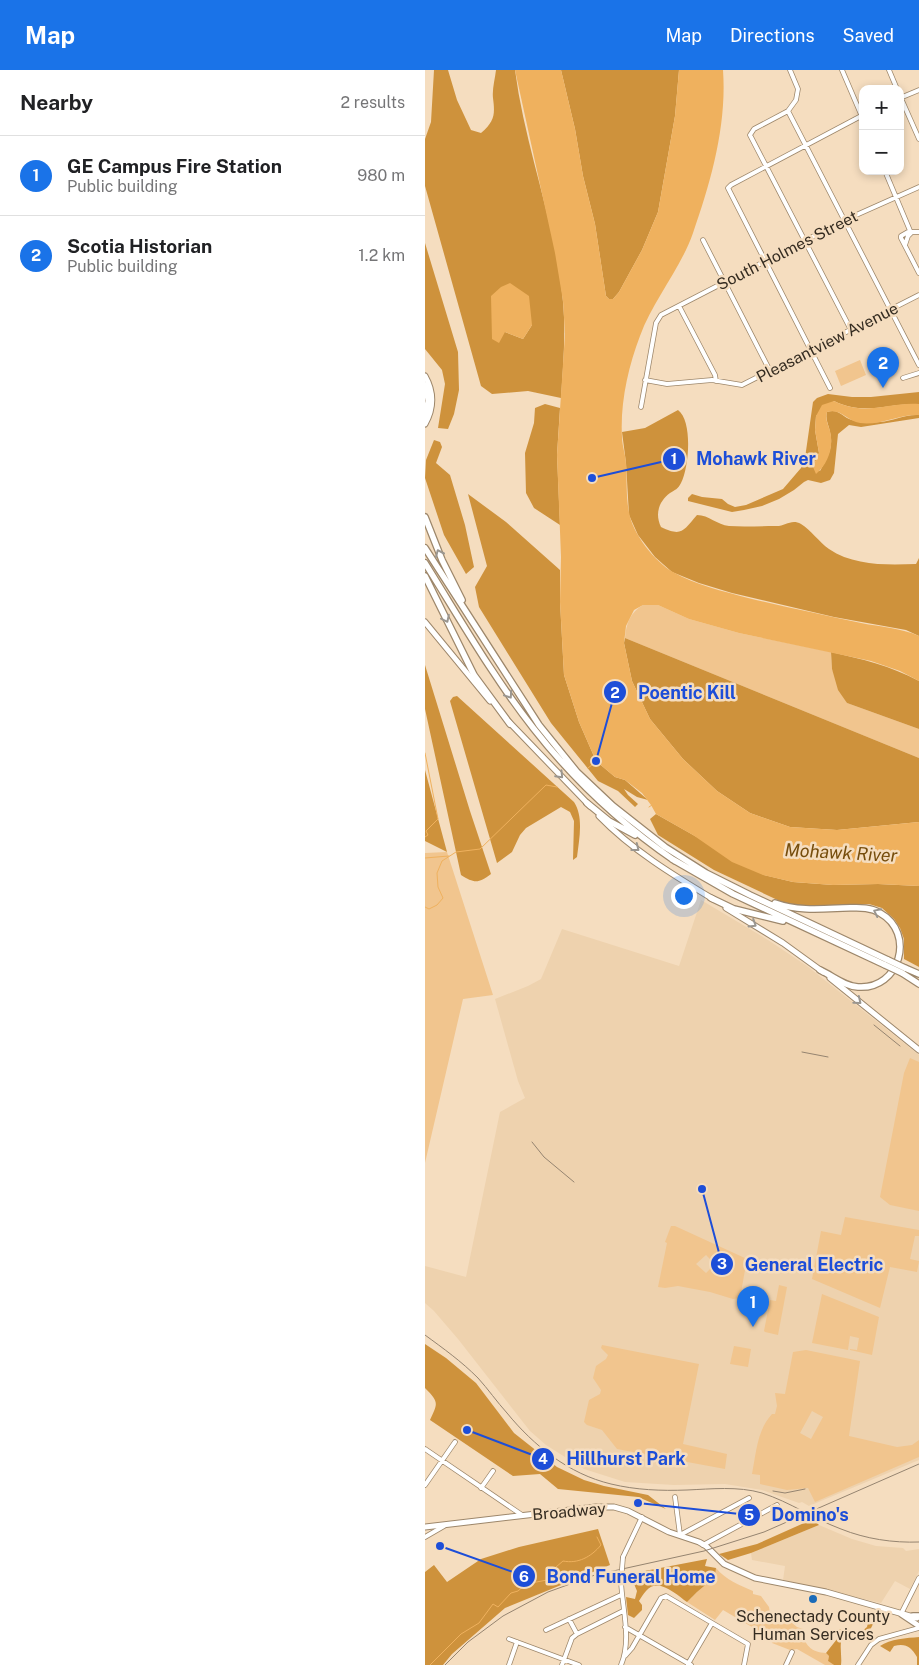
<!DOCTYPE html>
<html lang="en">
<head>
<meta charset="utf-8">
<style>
  body { margin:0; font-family:"Public Sans",sans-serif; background:#f6f6f6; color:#202124 }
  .controls { position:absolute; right:15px; top:15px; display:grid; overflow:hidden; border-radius:10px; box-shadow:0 2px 8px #0003 }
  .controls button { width:45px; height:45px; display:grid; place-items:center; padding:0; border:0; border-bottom:1px solid #e0e0e0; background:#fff; color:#202124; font:25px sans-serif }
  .you { position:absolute; left:258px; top:825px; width:18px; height:18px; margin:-12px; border:4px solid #fff; border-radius:50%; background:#1a73e8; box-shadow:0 0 0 8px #1a73e833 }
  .badge { display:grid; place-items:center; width:32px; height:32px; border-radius:50%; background:#1a73e8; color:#fff; font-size:16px; font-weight:700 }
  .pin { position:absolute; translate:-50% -41px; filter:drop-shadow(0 1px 2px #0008) }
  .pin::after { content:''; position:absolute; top:26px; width:18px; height:15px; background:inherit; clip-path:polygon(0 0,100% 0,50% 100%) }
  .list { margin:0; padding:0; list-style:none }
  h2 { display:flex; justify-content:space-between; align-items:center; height:65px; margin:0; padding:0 20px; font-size:21px }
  h2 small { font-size:16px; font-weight:400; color:#757577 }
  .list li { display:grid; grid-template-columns:32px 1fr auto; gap:15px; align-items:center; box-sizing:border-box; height:80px; padding:0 20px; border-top:1px solid #e0e0e0 }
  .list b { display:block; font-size:19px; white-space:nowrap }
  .list p { margin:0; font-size:16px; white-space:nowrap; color:#757577 }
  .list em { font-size:16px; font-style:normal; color:#757577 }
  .map { position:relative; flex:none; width:494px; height:1595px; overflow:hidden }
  header { display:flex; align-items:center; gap:30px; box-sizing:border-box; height:70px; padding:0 25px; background:#1a73e8; color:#fff }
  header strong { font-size:24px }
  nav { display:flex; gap:28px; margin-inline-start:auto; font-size:18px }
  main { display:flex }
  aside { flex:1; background:#fff }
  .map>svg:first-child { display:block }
</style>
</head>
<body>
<header>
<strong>Map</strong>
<nav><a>Map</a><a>Directions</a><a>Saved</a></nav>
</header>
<main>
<aside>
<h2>Nearby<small>2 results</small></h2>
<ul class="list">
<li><span class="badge">1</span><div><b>GE Campus Fire Station</b><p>Public building</p></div><em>980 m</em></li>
<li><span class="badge">2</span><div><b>Scotia Historian</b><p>Public building</p></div><em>1.2 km</em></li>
</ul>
</aside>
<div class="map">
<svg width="494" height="1595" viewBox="0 0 494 1595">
  <rect width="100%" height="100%" fill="#f5ddbf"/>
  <!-- built -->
  <path fill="#eed2ae" d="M276 830 343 870 382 896 494 985V1390L384 1436 377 1432 374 1433 337 1420 300 1414 249 1415 200 1412 159 1399 121 1375 105 1361 33 1269 9 1241 0 1233V1196L41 1207 75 1042 100 1028 93 1011 70 929 103 916 116 909 137 859 254 896Z
    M394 1455 427 1469 451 1476 478 1478 481 1481 494 1479V1501L485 1519 470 1511 456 1533 358 1510 360 1496 327 1490 326 1483Z"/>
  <!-- green -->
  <path fill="#f1c58e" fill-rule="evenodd" d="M435 290 441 305 416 316 410 301Z
    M218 535H233L264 549 314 563 406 582 407 599 422 633 494 659V688L200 568C201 553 206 542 218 535Z
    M22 782 68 925 38 929 0 1093V783Z
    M485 988 494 992V1141L465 1135 455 1127 479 1003Z
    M420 1147 494 1160V1166H490L485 1189 494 1191 492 1202 465 1197 455 1238 387 1209 396 1161 416 1165Z
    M246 1156H250L322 1189 315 1228 308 1229 285 1222 253 1216 240 1218 233 1217 242 1173 240 1172ZM281 1185 290 1194 281 1203 271 1194Z
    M354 1215 362 1217 353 1265 340 1262 339 1261 345 1230 351 1231Z
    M397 1224 454 1247 447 1285 425 1280V1279L432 1280 434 1268 425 1266 423 1280 387 1273Z
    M177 1275 274 1294 258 1374 302 1384 300 1399 192 1379 177 1360 162 1355 159 1352 164 1330 175 1324 176 1320 168 1308 171 1296 181 1289 183 1285 176 1278Z
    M309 1276 326 1279 323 1297 305 1294Z
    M381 1280 435 1291 424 1366 472 1377 487 1375 494 1370V1387L390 1432 383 1418 362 1420 335 1414V1405L327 1404C331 1384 332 1360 347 1344H350L352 1336 350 1323 360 1324 368 1282ZM387 1341 398 1347 386 1369 375 1363Z
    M291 1498C301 1510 314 1515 328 1521V1524L336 1526 344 1537 345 1543 365 1551 372 1557 378 1559C377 1573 386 1583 401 1583L404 1586 403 1591 409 1595H400L372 1579 365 1580 347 1573 346 1568 298 1540 290 1550 262 1532 272 1522 290 1507Z"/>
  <!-- forest -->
  <path fill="#ce923c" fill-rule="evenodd" d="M9 0H23L32 30 46 60 56 63C70 51 70 44 68 28 67 19 70 9 71 0H90C100 78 131 154 138 232 141 264 138 296 136 328L103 321 67 324 56 316 0 116V69L6 52ZM107 255 98 269 80 262Z
    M136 0H254L250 46 233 142 217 180 194 222 188 229H184L181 226 170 154 158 106 150 59Z
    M0 173 33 282 34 320 29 344 23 359 13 358 20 314 17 300 0 279Z
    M494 322V334C462 333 440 346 409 331L391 346 390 360 394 383 388 397 395 401C402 388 409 378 405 362 404 355 400 350 402 342 415 338 417 348 427 350 435 352 447 353 455 352 468 351 480 344 494 345V348L436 357 424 355 413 364 409 403 405 410 396 413 383 410 379 412 369 420 354 429 337 436 319 440 307 442 263 431V428L267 424 277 427 297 429 303 434 310 437 321 435 358 419 376 398 380 388 388 332 392 328 403 324 427 327H446Z
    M120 334 135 338 132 385 135 455 109 438 101 423 100 383 109 353 110 338Z
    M253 340C268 351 264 398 256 413 253 419 250 420 245 423 233 432 230 445 236 457 257 467 258 461 272 445 284 445 292 455 304 456 319 457 335 456 350 456 360 457 366 448 376 454 386 460 394 472 404 479 429 496 462 495 491 494L494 488V566L481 560 409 547 307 523 274 513 247 502 230 487 213 465 204 445 201 393 197 362 220 358Z
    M9 370 15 372 17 377 11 393 25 405 40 455 49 497 41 504 19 465 0 408 1 390Z
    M43 424 81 452 135 500V532L139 605 154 652 171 691 190 707 200 710 223 730 212 727 199 719 203 725 213 734 210 737 193 721 173 711 126 653 54 537 50 517 62 496Z
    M200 568 494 688V752L412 760 365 757 325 743 292 721 258 689 225 649 207 611 199 573Z
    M406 582C437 589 466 596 494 611V659L422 633 413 620 407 599Z
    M0 595 45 741 66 804C53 814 49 813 36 805L0 639Z
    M32 626 149 732C159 747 154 770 152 787L148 790 149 751 145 742 136 737 101 758 95 765 87 782 72 793 27 638 25 631 28 627Z
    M0 700 22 782 0 771Z
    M231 744 339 805 368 812 408 815 453 814 494 816V897L479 889V869L475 858 469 849 457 838 444 834 376 837 359 833 289 800 233 765 225 749Z
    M0 1274 21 1288 51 1313 89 1363 132 1397 159 1410 179 1416 223 1425 241 1439 213 1427 133 1419 115 1404 88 1406 5 1350C13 1333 14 1332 0 1318Z
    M388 1449 394 1455 326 1483 303 1490 294 1484 332 1474Z
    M173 1459 185 1495 80 1538 27 1584 18 1595H0V1502L9 1495 22 1512 56 1489 94 1477Z
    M282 1489 280 1496 291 1498 290 1507 272 1522 262 1532C252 1525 233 1506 221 1521 218 1524 216 1528 214 1531L217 1535V1540L209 1548 203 1545 201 1527 210 1529 212 1521 209 1514 205 1510 204 1504Z
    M443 1553 448 1554C444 1564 436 1569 426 1572L414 1566 411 1560 419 1559 435 1563 442 1557Z
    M494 1567V1595H492V1587C486 1577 481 1573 469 1576L465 1582 455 1576C465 1569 482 1568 494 1567Z
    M412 1569 416 1572C415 1580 417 1587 416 1595H409L403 1591 404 1586 401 1583Z"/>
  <!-- water -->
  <path fill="#efb15e" d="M90 0H136L150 59 158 106 170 154 181 226 184 229H188L194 222 217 180 233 142 250 46 254 0H298C302 55 286 112 268 163 255 200 228 230 215 266 203 297 195 334 197 367 197 376 201 386 201 395 202 411 201 427 204 442 207 463 230 492 248 502 270 515 298 521 323 528 361 537 398 545 436 553 456 557 476 558 494 566V611L475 601 446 591 314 563 264 549 233 535H218L209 540 201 556 199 573 207 611 225 649 258 689 292 721 325 743 365 757 412 760 494 752V816L453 814 408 815 368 812 338 805 307 792 268 765 231 744 226 735 217 723 200 710 190 707 171 691 154 652 139 605 135 532 136 487 132 385 140 264 138 231 130 183Z
    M85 213 104 226 107 255 98 269 80 262 74 273 67 269 66 226 76 217Z
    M409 331C441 347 462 332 494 334V345C474 344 455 356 435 353 422 351 416 338 402 342 400 350 403 354 405 361 409 377 403 394 391 404L388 397 394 383 390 360 391 346 397 335Z"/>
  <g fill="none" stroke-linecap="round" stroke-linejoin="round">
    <!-- stream -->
    <path stroke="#efb15e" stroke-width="1" d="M0 683 13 749 1 761 3 765 0 767
      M163 698 172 691
      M224 737 227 735
      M0 788 24 786
      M0 837 4 839 12 835 18 828 13 817 12 803 17 791 31 782 55 779 121 715 132 717
      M5 1595 36 1564 54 1553 68 1534 73 1537 86 1523 93 1521 101 1514 122 1510 126 1508 131 1497 138 1491C153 1494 166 1487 176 1475L172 1467"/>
    <defs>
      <path id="minor" d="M365 0 373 19 371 30 363 41 329 59 325 65 426 260
        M417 0 438 49
        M464 0 472 19
        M475 26 494 69
        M475 28 494 20
        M363 41 494 295
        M460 101 486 163
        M494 162H483L476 166V168L494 203
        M278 170 345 301
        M480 175 483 166 486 163
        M254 236 290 305 291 311
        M478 308 494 303
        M220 310 242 314 287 310 317 315 494 225
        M405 318 303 118 306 115 438 45
        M216 337 231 253 236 245 420 150 494 117
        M0 1379 97 1445
        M0 1415 30 1372
        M56 1418 68 1401
        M250 1427 255 1465 324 1428
        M0 1467 19 1456
        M278 1475 352 1435
        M198 1487 217 1447
        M196 1511C197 1537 207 1570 196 1595
        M476 1544 494 1508
        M144 1549 152 1564
        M200 1557 266 1595
        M121 1560 196 1525
        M84 1569 154 1595
        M200 1586 207 1578 236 1528 241 1526 323 1574 319 1595
        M263 1594 287 1553
        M84 1595 92 1572
        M137 1595 147 1568 152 1564 198 1541
        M361 1595 367 1582
        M433 1595 446 1575 454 1569 494 1558"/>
      <path id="major" d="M0 306C9 322 9 338 0 354
        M0 346 3 331 1 316
        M0 552 65 631
        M84 652 165 736
        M174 746C207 780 248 805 288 829
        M301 838 358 873 398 902
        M405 908 494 980
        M0 1457 171 1437H189L203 1441 244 1462 274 1472 281 1476 299 1494 330 1508 401 1522 492 1548
        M476 1544 494 1556"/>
      <path id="highway" d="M0 315 1 316
        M0 447 17 490 37 530
        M0 478 114 655 152 702 188 736 240 777 281 803 325 825 463 890
        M0 493C35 549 68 607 109 659 149 710 196 754 250 791
        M0 506 49 605 85 654
        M162 733 184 751 210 765
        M247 789 308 824 460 895
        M286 828 309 839 358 851
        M350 833C372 841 395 839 418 838 431 838 444 836 455 843 491 863 475 920 433 917 419 916 408 906 395 900
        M480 898 494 904
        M477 903 494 914
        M488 1546H494"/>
    </defs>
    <!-- minor casing -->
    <use href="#minor" stroke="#9d876b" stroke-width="5.5"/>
    <!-- major casing -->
    <use href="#major" stroke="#9d876b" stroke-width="7"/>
    <!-- highway casing -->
    <use href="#highway" stroke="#9d876b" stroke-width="8"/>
    <!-- minor -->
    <use href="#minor" stroke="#fff" stroke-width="4"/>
    <!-- major -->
    <use href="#major" stroke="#fff" stroke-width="5"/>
    <!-- highway -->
    <use href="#highway" stroke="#fff" stroke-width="5.5"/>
    <!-- rail -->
    <path stroke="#958470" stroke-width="1" d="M449 955 475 976
      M377 982 403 987
      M107 1072 119 1087 149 1112
      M0 1265C19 1279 36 1291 53 1308 63 1319 72 1332 82 1343 109 1376 144 1404 186 1414 211 1420 236 1421 262 1420 286 1419 313 1416 337 1423 365 1432 389 1449 416 1459 441 1469 468 1473 494 1472
      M348 1421 360 1423 380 1419
      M20 1595 43 1572 78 1546 123 1522 170 1505 279 1481 339 1462 494 1394"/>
    <defs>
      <path id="minor-bridge" d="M196 1511 198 1487"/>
      <path id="highway-bridge" d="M463 890 480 898
        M460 895 477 903"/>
    </defs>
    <!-- minor-bridge casing -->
    <use href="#minor-bridge" stroke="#9d876b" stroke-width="5.5" stroke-linecap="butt"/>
    <!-- highway-bridge casing -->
    <use href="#highway-bridge" stroke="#9d876b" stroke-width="8" stroke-linecap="butt"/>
    <!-- minor-bridge -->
    <use href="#minor-bridge" stroke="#fff" stroke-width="4"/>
    <!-- highway-bridge -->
    <use href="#highway-bridge" stroke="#fff" stroke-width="5.5"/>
  </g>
  <!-- one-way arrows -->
  <defs><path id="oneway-chevron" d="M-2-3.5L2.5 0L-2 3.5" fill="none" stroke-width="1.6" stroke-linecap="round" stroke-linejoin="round" transform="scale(1.25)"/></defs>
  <g stroke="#9a9690">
    <use href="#oneway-chevron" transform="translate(14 483) rotate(-114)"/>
    <use href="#oneway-chevron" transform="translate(21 549) rotate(64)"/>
    <use href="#oneway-chevron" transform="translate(84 625) rotate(56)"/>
    <use href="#oneway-chevron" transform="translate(135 705) rotate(46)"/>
    <use href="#oneway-chevron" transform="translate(211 778) rotate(38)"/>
    <use href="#oneway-chevron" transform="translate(452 842) rotate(-154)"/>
    <use href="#oneway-chevron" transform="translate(328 854) rotate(32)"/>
    <use href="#oneway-chevron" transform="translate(433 931) rotate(39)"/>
  </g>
  <!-- markers -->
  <circle fill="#1a6bb9" stroke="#f5ddbf" stroke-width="2" cx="388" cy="1529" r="5"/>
  <g text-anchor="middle" stroke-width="5" stroke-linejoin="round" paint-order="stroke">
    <!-- street labels -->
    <g font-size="16" fill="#352c21" stroke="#f5ddbf">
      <text transform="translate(362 180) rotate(-27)" y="6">South Holmes Street</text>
      <text transform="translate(402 272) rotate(-27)" y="6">Pleasantview Avenue</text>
      <text transform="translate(144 1441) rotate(-5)" y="6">Broadway</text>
    </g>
    <!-- poi labels -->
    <g font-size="16" fill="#352c21" stroke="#f5ddbf">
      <text x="388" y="1552">Schenectady County<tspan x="388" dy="18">Human Services</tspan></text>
    </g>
    <!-- water labels -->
    <g font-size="18" font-style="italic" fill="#764d0c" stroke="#f5ddbf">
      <text transform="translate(416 783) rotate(3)" y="6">Mohawk River</text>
    </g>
  </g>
  <!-- callouts -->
  <path fill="none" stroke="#1d4ed8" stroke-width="2" d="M167 408L249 389M171 691L190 622M277 1119L297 1194M42 1360L118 1389M213 1433L324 1445M15 1476L99 1506"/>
  <g fill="#1d4ed8" stroke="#f5ddbf" stroke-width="2">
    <circle cx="167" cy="408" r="5"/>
    <circle cx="171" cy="691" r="5"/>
    <circle cx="277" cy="1119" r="5"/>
    <circle cx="42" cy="1360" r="5"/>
    <circle cx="213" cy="1433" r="5"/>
    <circle cx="15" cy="1476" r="5"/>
    <circle cx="249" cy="389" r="12"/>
    <circle cx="190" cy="622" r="12"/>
    <circle cx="297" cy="1194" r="12"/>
    <circle cx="118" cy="1389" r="12"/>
    <circle cx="324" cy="1445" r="12"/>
    <circle cx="99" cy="1506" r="12"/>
  </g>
  <g font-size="15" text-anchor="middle" font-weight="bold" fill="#fff">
    <text x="249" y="394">1</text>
    <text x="190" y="628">2</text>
    <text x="297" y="1199">3</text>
    <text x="118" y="1394">4</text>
    <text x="324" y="1450">5</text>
    <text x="99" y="1512">6</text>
  </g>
  <g font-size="18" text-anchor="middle" font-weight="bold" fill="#1d4ed8" stroke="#f5ddbf" stroke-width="5" stroke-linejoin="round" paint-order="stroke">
    <text x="331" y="395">Mohawk River</text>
    <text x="262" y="629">Poentic Kill</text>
    <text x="389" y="1201">General Electric</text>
    <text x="201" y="1395">Hillhurst Park</text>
    <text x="385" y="1451">Domino's</text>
    <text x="206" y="1513">Bond Funeral Home</text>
  </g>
</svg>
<div class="controls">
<button>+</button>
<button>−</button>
</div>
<div class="you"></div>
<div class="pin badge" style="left:328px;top:1257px">1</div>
<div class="pin badge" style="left:458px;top:318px">2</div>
</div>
</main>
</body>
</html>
